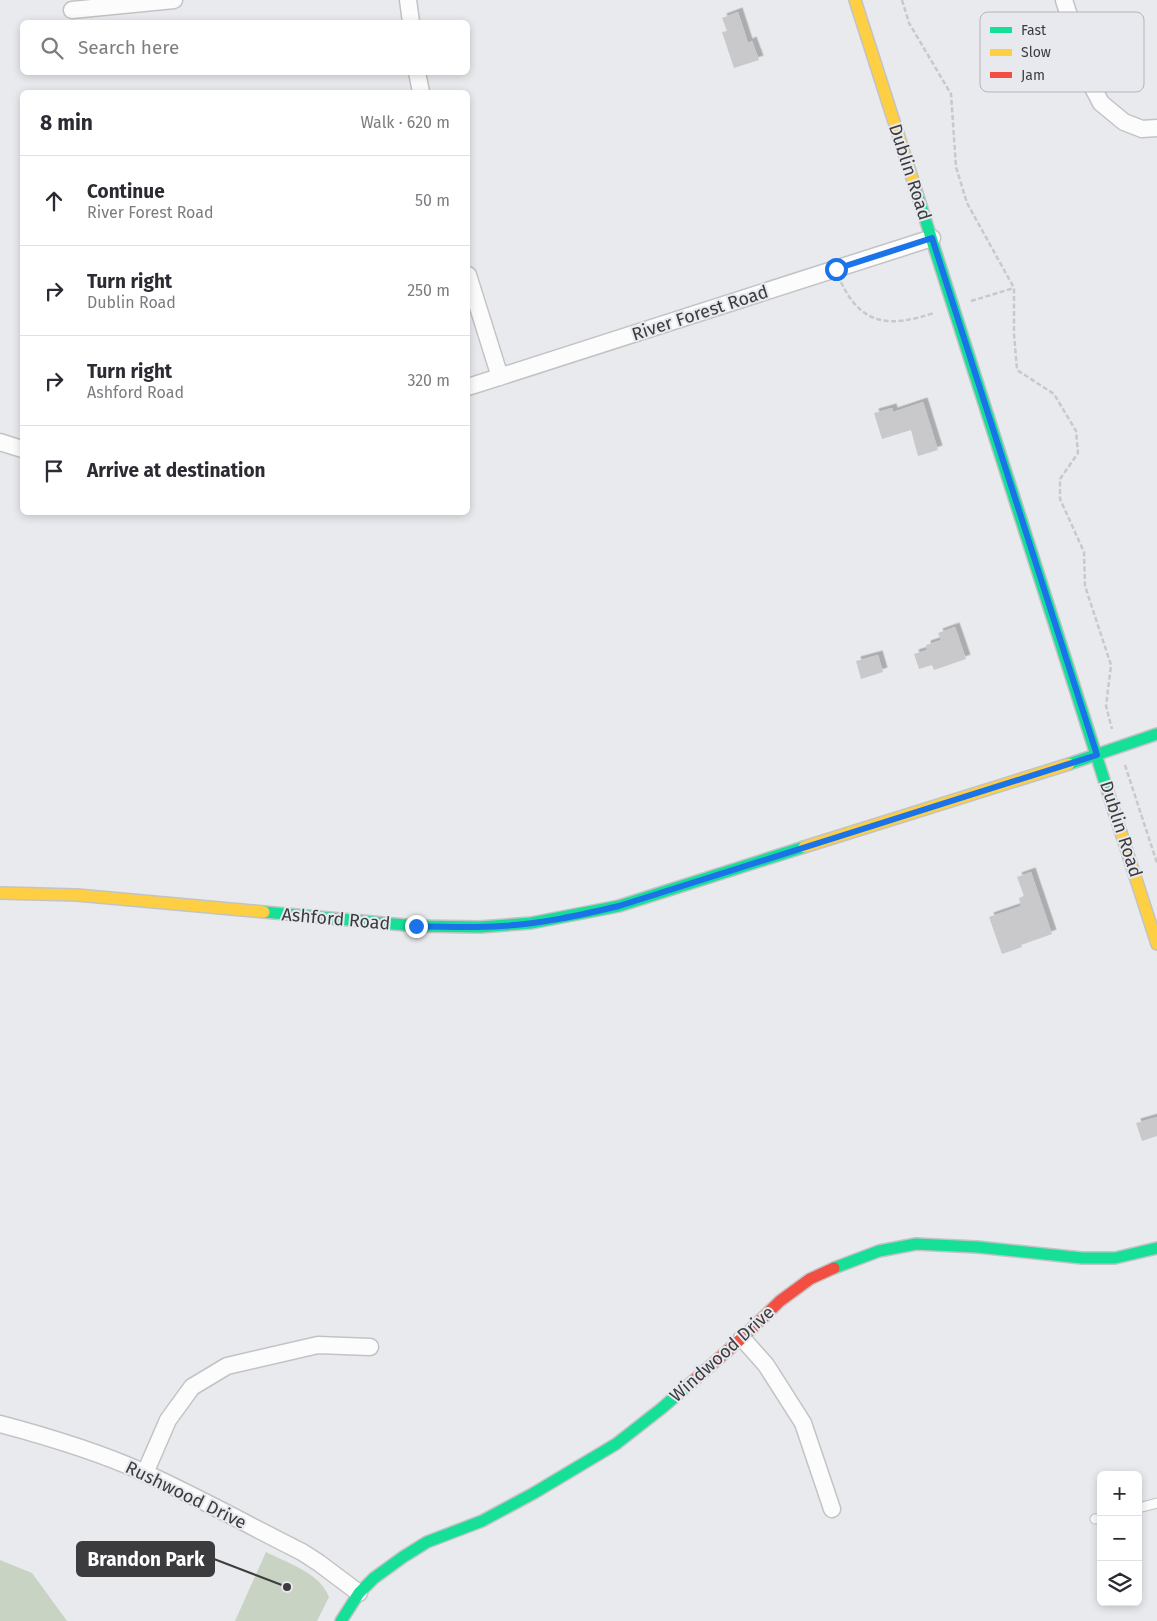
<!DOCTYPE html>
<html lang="en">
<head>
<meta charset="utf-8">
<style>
  body { margin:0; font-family:"Fira Sans",sans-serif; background:#f2f2f3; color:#2b2b33 }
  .controls { position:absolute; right:15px; bottom:15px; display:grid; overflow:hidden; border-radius:8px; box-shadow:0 2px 8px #0003 }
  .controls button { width:45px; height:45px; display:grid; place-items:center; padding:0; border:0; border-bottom:1px solid #e1e1e2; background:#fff; color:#2b2b33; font:25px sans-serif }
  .stop { position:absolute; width:15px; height:15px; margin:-11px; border:4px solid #1a73e8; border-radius:50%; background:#fff }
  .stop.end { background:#1a73e8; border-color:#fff; box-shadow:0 1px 5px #0008 }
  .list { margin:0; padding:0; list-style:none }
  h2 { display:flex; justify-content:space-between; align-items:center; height:65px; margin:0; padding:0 20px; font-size:21px }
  h2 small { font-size:16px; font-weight:400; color:#7c7c81 }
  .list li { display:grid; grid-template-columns:32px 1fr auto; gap:15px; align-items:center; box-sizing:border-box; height:90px; padding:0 20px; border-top:1px solid #e1e1e2 }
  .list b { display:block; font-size:19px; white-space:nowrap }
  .list p { margin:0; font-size:16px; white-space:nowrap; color:#7c7c81 }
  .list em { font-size:16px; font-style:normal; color:#7c7c81 }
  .icon { flex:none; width:28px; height:28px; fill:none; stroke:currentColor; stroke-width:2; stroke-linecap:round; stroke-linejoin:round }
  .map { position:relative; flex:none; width:1157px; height:1621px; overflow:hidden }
  .search { position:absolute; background:#fff; box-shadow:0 2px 8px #0003; left:20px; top:20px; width:450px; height:55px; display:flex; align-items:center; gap:12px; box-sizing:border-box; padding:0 18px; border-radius:8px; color:#7c7c81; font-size:19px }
  .panel { position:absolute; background:#fff; box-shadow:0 2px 8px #0003; left:20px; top:90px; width:450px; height:425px; border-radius:8px }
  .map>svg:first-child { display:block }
</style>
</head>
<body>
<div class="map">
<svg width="1157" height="1621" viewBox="0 0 1157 1621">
  <defs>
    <filter id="shadow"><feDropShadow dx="4.5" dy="-4.5" stdDeviation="0" flood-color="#0004"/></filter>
  </defs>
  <rect width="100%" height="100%" fill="#e8eaed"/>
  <!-- green -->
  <path fill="#c9d3c4" d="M266 1552C289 1564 319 1572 329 1597L317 1621H235Z
    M0 1560 32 1573 67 1621H0Z"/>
  <!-- building -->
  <path fill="#c9c8ca" filter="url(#shadow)" d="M738 12 748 43 752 41 759 60 734 68 722 32 727 31 722 18Z
    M923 402 938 450 918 456 911 430 882 439 874 413 892 408 893 412Z
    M955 627 966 659 934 670 932 665 919 669 914 654 927 650 926 645 941 640 938 633Z
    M878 655 883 672 861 679 856 661Z
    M1031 872 1052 934 1021 945 1022 947 1002 954 989 917 1021 906 1019 898 1024 896 1017 877Z
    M1157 1117V1136L1142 1141 1136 1123Z"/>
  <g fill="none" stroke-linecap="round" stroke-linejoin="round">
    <defs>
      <path id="lane" d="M1138 1508 1157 1503
        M1095 1519 1101 1518"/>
      <path id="street" d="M408 0 411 22
        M1064 0 1091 84 1101 103 1124 122 1142 129 1157 128
        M72 10 174 0
        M417 72 421 92
        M468 275 500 377
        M468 387 932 238
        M0 442 22 449
        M742 1338 766 1365 803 1423 832 1509
        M0 1424C49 1437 99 1452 145 1473 198 1497 250 1526 302 1552L319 1563 359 1593
        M145 1473 168 1420 192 1387 227 1366 318 1345 370 1347"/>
      <path id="fast" d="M914 184 1114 811
        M1069 764 1157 734
        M264 912 416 926 480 927 531 923 619 906 804 847
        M834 1268 879 1251 916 1244 977 1247 1082 1258H1115L1157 1248
        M341 1621 359 1593 374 1578 403 1557 427 1542 482 1521 534 1493 616 1444 662 1408 692 1382"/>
      <path id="slow" d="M855 0 914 184
        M1114 811 1157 944
        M804 847 1069 764
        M0 893 77 895 264 912"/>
      <path id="jam" d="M692 1382 742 1338 780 1301 810 1279 834 1268"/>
    </defs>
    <!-- lane casing -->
    <use href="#lane" stroke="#c2c3c5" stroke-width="11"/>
    <!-- street casing -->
    <use href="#street" stroke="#c2c3c5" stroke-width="19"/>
    <!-- fast casing -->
    <use href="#fast" stroke="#c2c3c5" stroke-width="14"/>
    <!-- slow casing -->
    <use href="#slow" stroke="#c2c3c5" stroke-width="14"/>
    <!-- jam casing -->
    <use href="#jam" stroke="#c2c3c5" stroke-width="14"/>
    <!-- path -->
    <path stroke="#c9c9c9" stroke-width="2.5" stroke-dasharray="5 2.5" stroke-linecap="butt" d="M902 0 909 23 951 94 956 167 967 203 1014 288V334L1017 370 1054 394 1076 431 1078 453 1060 479V499L1084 552 1085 586 1111 665 1106 706 1112 729
      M841 282C862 327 891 327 934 313
      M971 301 1014 288
      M1125 765 1157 863"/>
    <!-- lane -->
    <use href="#lane" stroke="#fcfcfc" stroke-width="9"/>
    <!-- street -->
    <use href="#street" stroke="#fcfcfc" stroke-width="16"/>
    <!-- fast -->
    <use href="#fast" stroke="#16e098" stroke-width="11"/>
    <!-- slow -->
    <use href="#slow" stroke="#ffcf43" stroke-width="11"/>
    <!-- jam -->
    <use href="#jam" stroke="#f24e42" stroke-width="11"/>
  </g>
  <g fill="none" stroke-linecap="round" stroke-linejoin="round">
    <!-- route -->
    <path stroke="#1a73e8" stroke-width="6" d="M416 926C444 927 473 928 501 926 541 924 580 915 619 906L1097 755 932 238 836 269"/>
  </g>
  <g text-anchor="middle" stroke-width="4" stroke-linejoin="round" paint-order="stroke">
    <!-- street labels -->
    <g font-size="18" fill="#3c3c3e" stroke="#e7e9ee">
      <text transform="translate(910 172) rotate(72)" y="6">Dublin Road</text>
      <text transform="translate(700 313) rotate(-18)" y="6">River Forest Road</text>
      <text transform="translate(1121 829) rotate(72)" y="6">Dublin Road</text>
      <text transform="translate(336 919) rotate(5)" y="6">Ashford Road</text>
      <text transform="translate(722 1354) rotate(-42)" y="6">Windwood Drive</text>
      <text transform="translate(186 1495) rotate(26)" y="6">Rushwood Drive</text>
    </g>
  </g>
  <!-- legend -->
  <rect x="980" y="12" width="164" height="80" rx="8" fill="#e7e9ee" stroke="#b4b5b9" stroke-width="1"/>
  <rect x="990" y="27" width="22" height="6" fill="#16e098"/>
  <rect x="990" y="49" width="22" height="7" fill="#ffcf43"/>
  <rect x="990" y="72" width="22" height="6" fill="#f24e42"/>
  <g font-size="14" fill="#3c3c3e">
    <text x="1021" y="35">Fast</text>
    <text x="1021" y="57">Slow</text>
    <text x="1021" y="80">Jam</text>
  </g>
  <!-- callouts -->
  <path fill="none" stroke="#3c3c3e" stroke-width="2" d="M287 1587L214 1559"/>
  <circle fill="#3c3c3e" stroke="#e7e9ee" stroke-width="2" cx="287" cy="1587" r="5"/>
  <rect fill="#3c3c3e" stroke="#3c3c3e" stroke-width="2" x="77" y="1542" width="137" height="34" rx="5"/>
  <g font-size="19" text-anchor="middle" font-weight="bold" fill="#fff">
    <text x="146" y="1566">Brandon Park</text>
  </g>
</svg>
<div class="controls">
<button>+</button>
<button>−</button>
<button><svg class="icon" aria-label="layers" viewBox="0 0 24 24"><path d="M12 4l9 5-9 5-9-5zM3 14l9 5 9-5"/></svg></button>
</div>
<div class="stop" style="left:836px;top:269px"></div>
<div class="stop end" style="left:416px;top:926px"></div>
<div class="search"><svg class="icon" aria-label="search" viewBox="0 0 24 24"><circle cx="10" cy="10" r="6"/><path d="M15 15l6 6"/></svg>Search here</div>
<section class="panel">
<h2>8 min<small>Walk · 620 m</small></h2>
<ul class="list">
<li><svg class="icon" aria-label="ahead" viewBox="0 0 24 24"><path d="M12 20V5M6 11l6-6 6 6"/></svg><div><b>Continue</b><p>River Forest Road</p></div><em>50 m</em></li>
<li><svg class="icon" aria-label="right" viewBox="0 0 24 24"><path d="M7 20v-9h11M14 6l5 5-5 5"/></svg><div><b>Turn right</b><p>Dublin Road</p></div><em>250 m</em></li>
<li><svg class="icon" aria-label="right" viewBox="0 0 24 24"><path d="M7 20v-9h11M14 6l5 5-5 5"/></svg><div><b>Turn right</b><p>Ashford Road</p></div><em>320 m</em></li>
<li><svg class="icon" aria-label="arrive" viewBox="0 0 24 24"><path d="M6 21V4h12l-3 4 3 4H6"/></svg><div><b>Arrive at destination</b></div></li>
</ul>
</section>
</div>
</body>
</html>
